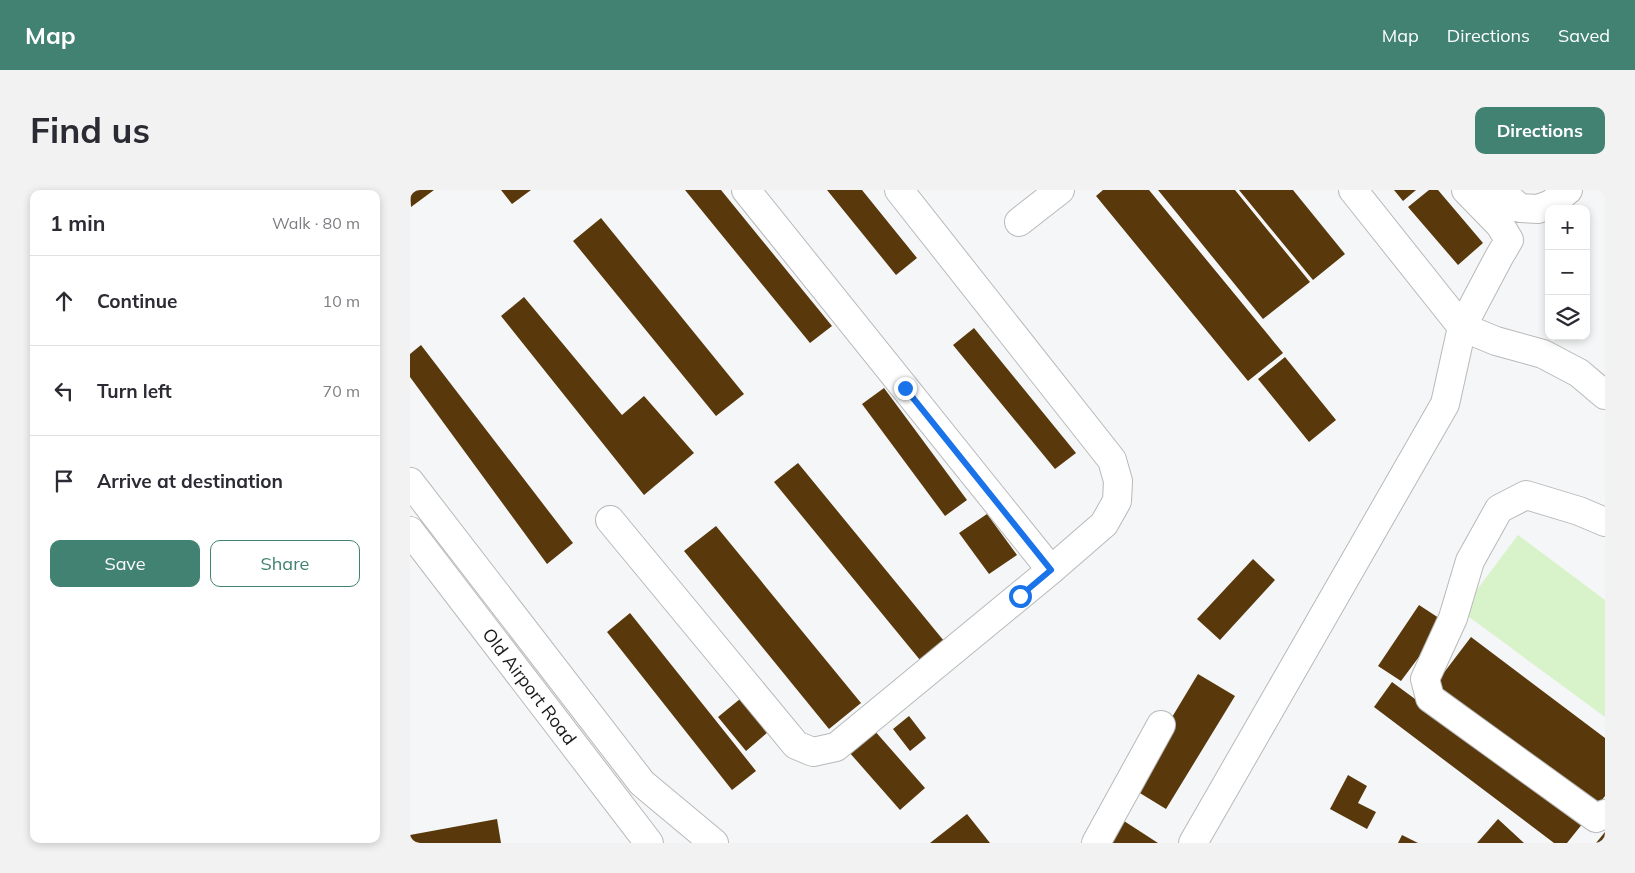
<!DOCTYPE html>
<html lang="en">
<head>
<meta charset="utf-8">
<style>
  body { margin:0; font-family:Mulish,sans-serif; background:#f2f2f3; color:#2b2b33 }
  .controls { position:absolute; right:15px; top:15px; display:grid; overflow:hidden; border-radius:10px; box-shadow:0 2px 8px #0003 }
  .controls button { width:45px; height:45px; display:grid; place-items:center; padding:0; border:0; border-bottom:1px solid #e1e1e2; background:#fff; color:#2b2b33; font:25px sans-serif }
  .stop { position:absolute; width:15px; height:15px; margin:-11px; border:4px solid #1a73e8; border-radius:50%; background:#fff }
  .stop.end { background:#1a73e8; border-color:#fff; box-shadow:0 1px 5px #0008 }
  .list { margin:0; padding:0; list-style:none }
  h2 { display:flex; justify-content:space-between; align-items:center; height:65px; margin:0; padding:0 20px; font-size:21px }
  h2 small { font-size:16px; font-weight:400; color:#7c7c81 }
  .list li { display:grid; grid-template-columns:32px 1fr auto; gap:15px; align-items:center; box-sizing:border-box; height:90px; padding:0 20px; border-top:1px solid #e1e1e2 }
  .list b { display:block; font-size:19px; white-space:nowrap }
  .list em { font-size:16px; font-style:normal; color:#7c7c81 }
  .actions { display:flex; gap:10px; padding:15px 20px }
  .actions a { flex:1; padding:11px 0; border:1px solid #418272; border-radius:10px; text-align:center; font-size:18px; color:#418272 }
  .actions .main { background:#418272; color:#fff }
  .icon { flex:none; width:28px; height:28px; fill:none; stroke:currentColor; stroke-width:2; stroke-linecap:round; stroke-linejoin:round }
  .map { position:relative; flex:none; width:1195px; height:653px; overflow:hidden; border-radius:10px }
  header { display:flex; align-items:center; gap:30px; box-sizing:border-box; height:70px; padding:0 25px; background:#418272; color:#fff }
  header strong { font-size:24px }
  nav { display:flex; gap:28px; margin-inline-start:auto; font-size:18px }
  .intro { display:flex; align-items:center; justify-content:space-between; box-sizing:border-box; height:120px; padding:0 30px }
  h1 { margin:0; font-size:35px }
  .button { padding:12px 22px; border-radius:10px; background:#418272; color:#fff; font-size:18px; font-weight:700 }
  main { display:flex; gap:30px; padding:0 30px }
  aside { flex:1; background:#fff; border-radius:10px; box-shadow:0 2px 8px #0003 }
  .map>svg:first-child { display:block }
</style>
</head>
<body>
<header>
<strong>Map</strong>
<nav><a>Map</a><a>Directions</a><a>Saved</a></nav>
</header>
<div class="intro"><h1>Find us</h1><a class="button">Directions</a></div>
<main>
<aside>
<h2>1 min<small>Walk · 80 m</small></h2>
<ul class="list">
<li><svg class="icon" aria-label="ahead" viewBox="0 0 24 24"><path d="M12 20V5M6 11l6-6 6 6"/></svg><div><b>Continue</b></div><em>10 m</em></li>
<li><svg class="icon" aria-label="left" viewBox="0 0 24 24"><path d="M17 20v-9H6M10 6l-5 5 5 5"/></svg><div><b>Turn left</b></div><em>70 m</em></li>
<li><svg class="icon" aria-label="arrive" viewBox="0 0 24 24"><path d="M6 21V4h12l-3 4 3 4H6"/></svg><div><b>Arrive at destination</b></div></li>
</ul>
<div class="actions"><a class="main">Save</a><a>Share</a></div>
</aside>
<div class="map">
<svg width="1195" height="653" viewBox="0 0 1195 653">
  <rect width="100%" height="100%" fill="#f5f6f7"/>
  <!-- green -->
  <path fill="#d8f2c9" d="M1108 345 1195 410V527L1051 421Z"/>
  <!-- building -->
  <path fill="#59390c" d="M0 0H24L1 17Z
    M91 0H121L102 14Z
    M275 0H311L422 136 400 153Z
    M417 0H452L507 68 486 85Z
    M693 0H739L873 163 838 191 686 6Z
    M748 0H825L900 92 853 129Z
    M829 0H883L935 64 903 90Z
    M984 0H1006L993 11Z
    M1019 0H1028L1073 53 1048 75 998 17Z
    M191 28 334 204 306 226 163 51Z
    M114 107 212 225 234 206 284 263 234 305 91 126Z
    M564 138 666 263 645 279 543 155Z
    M11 155 163 353 137 374 0 187V164Z
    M875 167 926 230 899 252 848 189Z
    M474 198 557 310 535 326 452 214Z
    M388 273 534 451 510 470 364 292Z
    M577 324 607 365 579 384 549 343Z
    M306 336 451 513 419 539 274 361Z
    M843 369 865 390 810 450 787 429Z
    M1009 415 1035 432 991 491 968 476Z
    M220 423 346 581 322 600 197 442Z
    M1061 447 1195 548V606L1185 619 1023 497Z
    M788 484 825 506 756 619 720 597Z
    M982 492 1173 633 1157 653H1144L964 517Z
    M330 509 358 542 336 561 308 527Z
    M499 526 516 548 500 561 483 539Z
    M464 540 515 598 490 620 439 562Z
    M938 585 957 596 948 613 966 622 957 639 920 619Z
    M557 624 580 653H520Z
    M87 629 91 653H0V645Z
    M1088 629 1114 653H1067Z
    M714 631 748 653H701Z
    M1195 642V653H1186Z
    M992 645 1008 653H988Z"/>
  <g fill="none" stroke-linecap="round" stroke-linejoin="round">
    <defs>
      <path id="minor" d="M336 0 641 380
        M943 0 1052 137 1086 151 1133 164 1169 183 1195 205
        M1089 0 1110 18 1128 19 1141 14 1158 0
        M609 32 650 0
        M0 292 232 593 304 653
        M200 330 386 555 403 562 426 557 641 380 694 334 707 311 708 291 702 270 489 0
        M1195 332 1169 321 1116 305 1089 319 1060 371 1043 428 1015 489 1020 508 1186 628 1195 624
        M686 653 751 535
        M783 653 1035 214 1052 137 1089 67 1099 50 1090 35 1056 0"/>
      <g id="major">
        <path id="s1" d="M0 341 239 653"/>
      </g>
    </defs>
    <!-- minor casing -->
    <use href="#minor" stroke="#b8b9ba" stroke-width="30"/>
    <!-- major casing -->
    <use href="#major" stroke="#b8b9ba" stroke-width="30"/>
    <!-- minor -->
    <use href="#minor" stroke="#fff" stroke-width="28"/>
    <!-- major -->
    <use href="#major" stroke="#fff" stroke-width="28"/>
  </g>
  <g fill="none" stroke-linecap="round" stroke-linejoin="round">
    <!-- route -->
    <path stroke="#1a73e8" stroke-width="6" d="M495 198 641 380 610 406"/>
  </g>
  <g text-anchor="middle" stroke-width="5" stroke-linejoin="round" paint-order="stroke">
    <!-- street labels -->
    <g font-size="18" fill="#19191a" stroke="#fff">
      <text dy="6" stroke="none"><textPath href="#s1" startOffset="196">Old Airport Road</textPath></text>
    </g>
  </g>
</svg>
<div class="controls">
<button>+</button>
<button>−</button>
<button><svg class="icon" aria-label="layers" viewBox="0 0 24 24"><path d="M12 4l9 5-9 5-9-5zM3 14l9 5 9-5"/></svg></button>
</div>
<div class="stop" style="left:610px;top:406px"></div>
<div class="stop end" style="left:495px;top:198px"></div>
</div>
</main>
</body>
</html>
